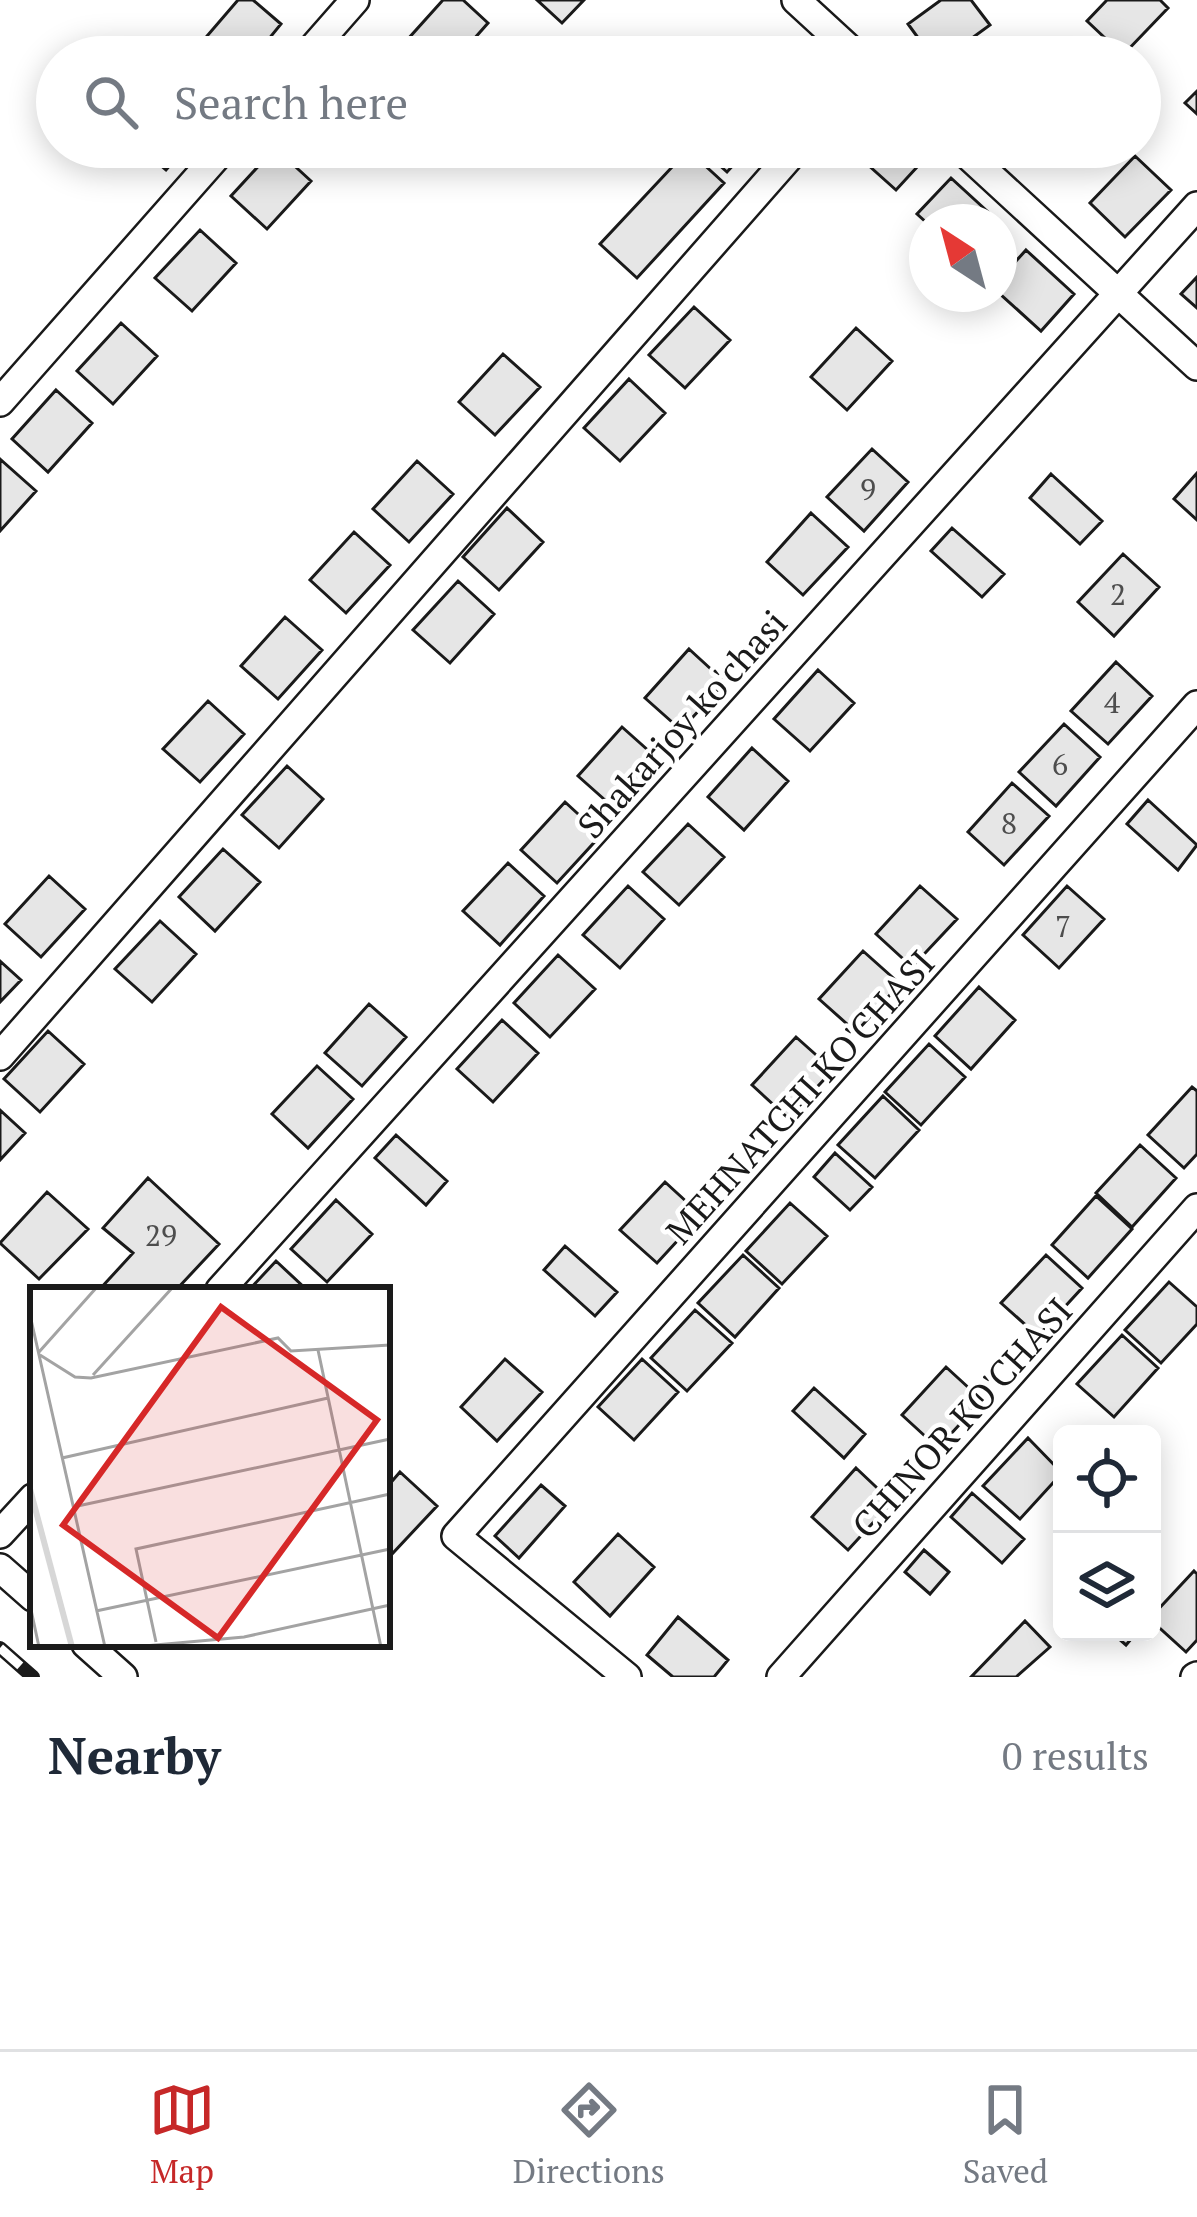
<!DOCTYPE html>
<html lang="en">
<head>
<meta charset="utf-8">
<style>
  body { margin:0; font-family:"PT Serif",serif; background:#f6f6f7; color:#1f2937 }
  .controls { position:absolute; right:36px; bottom:36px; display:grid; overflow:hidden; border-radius:18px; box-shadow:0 6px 30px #0003 }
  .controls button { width:108px; height:108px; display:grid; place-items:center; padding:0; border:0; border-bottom:3px solid #e0e1e3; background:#fff; color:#1f2937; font:60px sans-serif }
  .compass { position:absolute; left:909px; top:204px; width:108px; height:108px; border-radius:50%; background:#fff; box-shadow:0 6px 30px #0003; rotate:324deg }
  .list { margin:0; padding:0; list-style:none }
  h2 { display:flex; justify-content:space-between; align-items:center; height:156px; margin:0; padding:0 48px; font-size:51px }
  h2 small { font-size:39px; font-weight:400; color:#747a83 }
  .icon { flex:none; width:66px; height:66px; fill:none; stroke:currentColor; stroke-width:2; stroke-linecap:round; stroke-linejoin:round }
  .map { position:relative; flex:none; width:1197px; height:1677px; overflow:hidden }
  .search { position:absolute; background:#fff; box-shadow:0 6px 30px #0003; left:36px; right:36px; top:36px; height:132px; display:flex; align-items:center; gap:30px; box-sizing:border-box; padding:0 42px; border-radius:66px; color:#747a83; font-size:45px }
  .sheet { height:372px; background:#fff }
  nav { display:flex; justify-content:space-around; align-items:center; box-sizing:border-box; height:168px; border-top:3px solid #e0e1e3; background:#fff; font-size:33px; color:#747a83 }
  nav a { display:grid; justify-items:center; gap:6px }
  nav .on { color:#c62828 }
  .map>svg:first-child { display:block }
</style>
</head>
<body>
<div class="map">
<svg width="1197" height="1677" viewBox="0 0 1197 1677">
  <rect width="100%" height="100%" fill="#fff"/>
  <!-- building -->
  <path fill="#e6e6e6" stroke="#1a1a1a" stroke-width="3" d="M238 0H253L281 24 254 57H218L201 43Z
    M443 0H463L488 23 458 57H428L408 39Z
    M537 0H584L562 23Z
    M941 0H971L990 25 946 57H932L908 24Z
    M1107 0H1160L1168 8 1123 55 1087 21Z
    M786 40 805 57H770Z
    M1197 91V114L1185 103Z
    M139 147H186L166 170Z
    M699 147H750L727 172Z
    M848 147H922L929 154 896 190Z
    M994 147H1020L1007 160Z
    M275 148 311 181 267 229 231 196Z
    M688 150 724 183 637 278 600 244Z
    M1135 156 1171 190 1125 237 1090 203Z
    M951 178 999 222 927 223 917 214Z
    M200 230 236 263 192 311 155 278Z
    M1026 250 1074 294 1041 331 999 293V280Z
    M1197 277V308L1181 294Z
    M694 307 730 340 685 388 649 355Z
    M121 323 157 356 113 404 77 371Z
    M856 328 892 361 847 410 811 377Z
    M503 354 540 387 495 435 459 402Z
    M629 379 665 413 620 461 584 428Z
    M56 390 92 423 48 472 12 439Z
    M872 449 908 482 864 531 827 497Z
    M0 459 36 491 0 531Z
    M417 461 453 494 409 542 373 509Z
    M1197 473V520L1174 499Z
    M1051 474 1102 521 1080 544 1030 498Z
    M507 508 543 542 499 590 463 557Z
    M811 513 848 547 803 595 767 562Z
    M952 528 1004 574 982 597 931 551Z
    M354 532 390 565 346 613 310 580Z
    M1123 554 1159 587 1114 636 1078 602Z
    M458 581 494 614 450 663 413 630Z
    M285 617 322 650 278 699 241 666Z
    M689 649 725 682 681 730 645 698Z
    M1116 662 1152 696 1108 744 1071 711Z
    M818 670 854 703 810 751 774 719Z
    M208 701 244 734 200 782 163 749Z
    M1064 724 1100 757 1056 806 1019 772Z
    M622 727 659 760 614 808 578 776Z
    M752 748 788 781 744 830 708 797Z
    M287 766 323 799 279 848 242 815Z
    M1012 783 1049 816 1004 865 968 832Z
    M1148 800 1197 845 1178 870 1127 824Z
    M565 802 601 835 557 883 521 850Z
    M688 824 724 857 679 905 643 872Z
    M223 849 260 882 215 931 179 897Z
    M508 863 544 896 500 945 463 911Z
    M49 876 85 909 41 957 5 924Z
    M628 886 664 919 620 968 583 935Z
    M920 886 957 919 912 967 876 934Z
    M1067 886 1104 919 1059 968 1023 935Z
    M160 921 196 954 152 1002 115 969Z
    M863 951 900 984 856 1032 819 999Z
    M558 955 595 989 550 1037 514 1003Z
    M0 961 21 980 0 1002Z
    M979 987 1015 1020 971 1069 935 1036Z
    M369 1004 406 1037 362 1086 325 1053Z
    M502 1020 538 1053 493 1102 457 1069Z
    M48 1031 84 1064 40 1112 4 1079Z
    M796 1037 833 1070 788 1118 752 1085Z
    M929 1044 965 1077 921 1125 885 1092Z
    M317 1066 353 1099 308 1148 272 1114Z
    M1192 1087 1197 1091V1154L1184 1168 1148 1135Z
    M883 1096 919 1130 875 1178 838 1145Z
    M0 1110 25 1133 0 1160Z
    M396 1135 447 1181 426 1205 375 1158Z
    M1140 1145 1176 1178 1132 1227 1096 1193Z
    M835 1153 872 1187 850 1210 814 1177Z
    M148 1178 219 1244 176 1290H99L133 1253 103 1228Z
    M665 1182 701 1215 657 1263 620 1230Z
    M47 1192 88 1229 39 1279 0 1243Z
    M1096 1196 1132 1229 1088 1278 1052 1245Z
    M336 1200 372 1234 327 1282 291 1249Z
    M790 1203 827 1236 782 1284 746 1251Z
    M565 1246 617 1292 595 1316 544 1270Z
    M743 1255 779 1288 735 1337 698 1303Z
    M1046 1255 1082 1288 1038 1336 1001 1303Z
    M276 1261 307 1290H249Z
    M1169 1282 1197 1307V1324L1161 1363 1125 1330Z
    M695 1310 732 1343 687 1391 651 1358Z
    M1122 1335 1158 1368 1114 1417 1077 1384Z
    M505 1359 542 1392 497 1441 461 1407Z
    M642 1359 678 1392 634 1440 598 1407Z
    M946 1367 982 1400 938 1448 902 1415Z
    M814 1388 865 1434 844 1458 793 1411Z
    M1028 1438 1062 1473 1020 1519 983 1486Z
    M856 1468 892 1502 848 1550 812 1517Z
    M400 1472 437 1506 392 1554 387 1549V1487Z
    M541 1485 565 1506 519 1558 495 1536Z
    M972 1493 1024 1539 1002 1563 951 1517Z
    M618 1534 654 1567 610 1616 574 1582Z
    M924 1550 949 1572 930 1594 905 1572Z
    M1194 1571 1197 1574V1640L1186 1652 1152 1621V1616Z
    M678 1617 728 1660 714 1677H673L647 1655Z
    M1025 1621 1050 1647 1016 1677H971Z
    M1111 1632H1137L1126 1645Z"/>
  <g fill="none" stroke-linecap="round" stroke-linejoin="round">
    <defs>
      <path id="street" d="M796 0 858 57
        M305 57 355 0
        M959 147 1197 366
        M0 402 225 147
        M0 1056 798 147
        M220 1290 1197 206
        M0 1534 33 1498
        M0 1568 33 1597
        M86 1644 123 1677
        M627 1677 456 1536 1197 705
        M781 1677 1197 1208
        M1195 1677 1197 1676"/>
    </defs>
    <!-- street casing -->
    <use href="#street" stroke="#1a1a1a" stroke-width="32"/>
    <!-- street -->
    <use href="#street" stroke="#fff" stroke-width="27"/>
    <defs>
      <path id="rail" d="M0 1648 33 1677"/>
    </defs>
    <!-- rail casing -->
    <use href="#rail" stroke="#1a1a1a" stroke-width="14"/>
    <!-- rail -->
    <use href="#rail" stroke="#fff" stroke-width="9" stroke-dasharray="27" stroke-linecap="butt"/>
  </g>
  <g text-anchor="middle" stroke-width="9" stroke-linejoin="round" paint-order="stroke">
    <!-- number labels -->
    <g font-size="30" fill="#4d4d4d">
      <text x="868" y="500">9</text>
      <text x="1118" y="605">2</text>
      <text x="1112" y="713">4</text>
      <text x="1060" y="775">6</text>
      <text x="1009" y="834">8</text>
      <text x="1063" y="937">7</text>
      <text x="161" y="1246">29</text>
    </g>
    <!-- street labels -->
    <g font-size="36" fill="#1a1a1a" stroke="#fff">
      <text transform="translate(682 724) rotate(-48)" y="13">Shakarjoy ko'chasi</text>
      <text transform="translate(800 1097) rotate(-48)" y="13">MEHNATCHI KO'CHASI</text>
      <text transform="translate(962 1418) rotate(-48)" y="13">CHINOR KO'CHASI</text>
    </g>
  </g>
  <!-- overview -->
  <g transform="translate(30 1287)">
    <rect width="360" height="360" fill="#fff"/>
    <path fill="none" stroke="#d7d7d7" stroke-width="6" d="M0 202 42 360"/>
    <path fill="none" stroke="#a3a3a3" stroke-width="3" d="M0 28 75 360M288 63 351 360M9 65 67 0M10 68 45 90 61 91 248 51 261 64 360 58M63 88 143 0M32 171 298 111M43 220 360 152M0 318 9 360M66 324 360 262M126 355 106 262 360 207M103 360 214 350 360 318"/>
    <path fill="#d62828" fill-opacity="0.15" stroke="#d62828" stroke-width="6" d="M191 20 347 133 188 351 33 238Z"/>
    <rect width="360" height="360" fill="none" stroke="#1a1a1a" stroke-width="6"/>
  </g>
</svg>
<div class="controls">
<button><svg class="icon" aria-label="locate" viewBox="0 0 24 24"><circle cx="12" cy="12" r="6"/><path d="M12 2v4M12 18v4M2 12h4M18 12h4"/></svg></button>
<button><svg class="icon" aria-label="layers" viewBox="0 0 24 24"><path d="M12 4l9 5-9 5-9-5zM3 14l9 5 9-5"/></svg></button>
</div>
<svg class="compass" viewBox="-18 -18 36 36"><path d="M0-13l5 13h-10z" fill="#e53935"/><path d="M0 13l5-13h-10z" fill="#747a83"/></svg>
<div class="search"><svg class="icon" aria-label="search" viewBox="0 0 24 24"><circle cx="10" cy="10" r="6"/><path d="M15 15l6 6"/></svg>Search here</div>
</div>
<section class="sheet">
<h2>Nearby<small>0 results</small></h2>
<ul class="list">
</ul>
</section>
<nav>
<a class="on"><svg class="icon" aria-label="map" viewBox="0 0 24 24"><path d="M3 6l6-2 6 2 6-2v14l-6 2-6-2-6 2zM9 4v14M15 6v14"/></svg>Map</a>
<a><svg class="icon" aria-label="directions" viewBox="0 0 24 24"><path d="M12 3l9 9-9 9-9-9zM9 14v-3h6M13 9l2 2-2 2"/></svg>Directions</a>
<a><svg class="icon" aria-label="saved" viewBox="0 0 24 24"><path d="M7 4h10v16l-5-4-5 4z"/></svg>Saved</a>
</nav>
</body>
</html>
